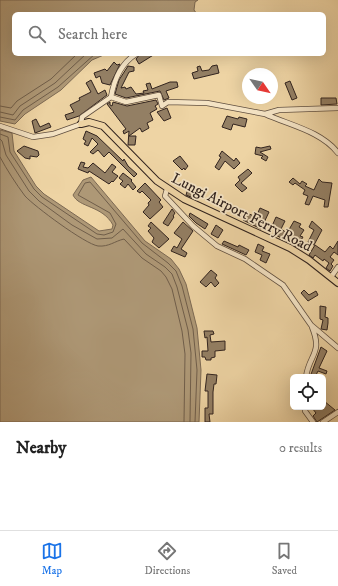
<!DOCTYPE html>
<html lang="en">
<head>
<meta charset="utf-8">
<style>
  body { margin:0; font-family:"IM FELL DW Pica",serif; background:#f6f6f6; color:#222 }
  .controls { position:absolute; right:12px; bottom:12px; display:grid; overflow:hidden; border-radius:6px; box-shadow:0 4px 16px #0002 }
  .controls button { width:36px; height:36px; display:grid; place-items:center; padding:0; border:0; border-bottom:1px solid #e0e0e0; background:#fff; color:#222; font:20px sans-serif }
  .compass { position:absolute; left:242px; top:68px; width:36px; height:36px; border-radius:50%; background:#fff; box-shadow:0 4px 16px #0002; rotate:124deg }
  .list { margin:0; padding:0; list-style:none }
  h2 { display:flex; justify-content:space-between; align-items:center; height:52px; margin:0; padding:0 16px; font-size:17px }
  h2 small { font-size:13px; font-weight:400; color:#767676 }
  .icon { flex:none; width:22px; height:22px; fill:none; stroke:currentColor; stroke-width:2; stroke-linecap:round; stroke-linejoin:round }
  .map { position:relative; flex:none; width:338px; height:422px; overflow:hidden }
  .search { position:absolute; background:#fff; box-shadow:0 4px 16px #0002; left:12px; right:12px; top:12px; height:44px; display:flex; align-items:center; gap:10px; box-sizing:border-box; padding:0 14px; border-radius:6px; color:#767676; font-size:15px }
  .sheet { height:108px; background:#fff }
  nav { display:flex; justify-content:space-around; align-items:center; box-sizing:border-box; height:56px; border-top:1px solid #e0e0e0; background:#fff; font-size:11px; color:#767676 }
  nav a { display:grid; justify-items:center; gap:2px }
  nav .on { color:#1a73e8 }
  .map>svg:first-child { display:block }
</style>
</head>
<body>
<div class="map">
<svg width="338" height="422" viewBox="0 0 338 422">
  <rect width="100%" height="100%" fill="#eed4a4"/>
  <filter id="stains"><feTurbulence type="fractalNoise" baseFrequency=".005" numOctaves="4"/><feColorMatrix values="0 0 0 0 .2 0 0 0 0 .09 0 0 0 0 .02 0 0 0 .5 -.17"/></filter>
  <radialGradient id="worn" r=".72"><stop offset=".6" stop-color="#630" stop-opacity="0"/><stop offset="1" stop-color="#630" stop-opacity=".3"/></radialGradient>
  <!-- water -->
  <path fill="#ae9876" stroke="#7c6953" d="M0 0H198L195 2 194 10 197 14H14V54H106L92 60 61 90 25 114 15 124 0 121Z
    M0 130 12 133 14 151 36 186 44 194 99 231 112 229 113 225C102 205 79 208 73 195L83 180 91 177 145 241 171 259 179 269 186 284 197 328 201 370 199 422H0Z"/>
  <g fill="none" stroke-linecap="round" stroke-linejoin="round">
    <!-- shore -->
    <path stroke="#705e4a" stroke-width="1" d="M0 106 11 108 17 101 51 79 77 54
      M0 112 13 115 20 106 55 83 86 54
      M0 117 15 120 23 110 58 87 95 54
      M0 134 8 137 10 152 34 189 42 197 97 234 104 235 113 232 116 224 110 213 78 195 85 183 90 182 142 243 168 263 176 271 182 286 193 329 197 370 195 422
      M0 139 2 141 6 155 29 191 39 201 72 225 97 239 112 238 123 229 146 254 165 267 172 274 177 287 188 330 191 353 190 422
      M0 157C7 170 16 184 25 196 34 206 85 244 98 246 109 247 115 241 124 239L142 258 161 271 166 277 172 289 182 331 185 354 184 422"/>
  </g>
  <!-- building -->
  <path fill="#937f64" stroke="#31231e" d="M140 54H155L139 64 136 59Z
    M114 62 117 65 120 64 110 85 102 83 100 76 96 78 94 73 105 69 107 71Z
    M217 65 219 73 194 79 192 73 198 71 197 67 200 66 202 71 209 70 212 66Z
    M128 66 134 67V71L129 72 121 88 125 87 126 89 131 87 136 94 144 93 143 91 148 90 146 84 150 83 152 89 170 82H177L178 87 166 91 169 98 164 100 160 91 126 98 115 94 119 80Z
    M91 80 98 94 105 90 107 95 79 116 67 120 65 115 74 112 70 105 80 100 79 98 91 92 86 83Z
    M290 81 297 98 292 100 285 83Z
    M321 98H336L337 104 321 105Z
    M156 100 158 104 155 106 157 109 150 113 153 120 147 123 149 128 142 132 140 128 129 136H136L135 145H128L129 131 124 134 123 131 126 129 107 104 110 102V105L112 106 113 102 127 106Z
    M167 108 171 118 164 121 157 112Z
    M227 116 238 119 239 117 247 119 245 127 233 124 231 130 222 127Z
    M36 119 40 127 49 123 51 127 35 133 32 121Z
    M86 131 97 136 123 161 124 159 128 166 137 174 134 177 109 152 104 157 98 150 93 154 90 152 98 144 92 138 88 146 84 144 86 141 83 139Z
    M24 146 38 151 39 155 37 157 30 156V159L25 158 17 151Z
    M270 146 271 149 260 152 268 157 266 161 261 158 263 156 255 154 256 147 261 148Z
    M222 151 234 161 236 158 240 163 234 169 225 161 219 170 215 167 221 157 219 156Z
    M180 156 188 166 185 170 184 168 182 170 173 161Z
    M81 162 85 163 83 167 88 168 93 163 105 173 112 164 116 167 112 172 118 176 113 182 112 181 109 184 89 171 88 173 78 169Z
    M248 169 252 173 241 183 247 188 242 192 235 185 240 180 238 177Z
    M123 173 132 180 131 181 136 187 133 190 128 184 125 188 120 184 123 181 119 178Z
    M293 178 300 184 302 181 307 184 305 186 314 190 319 179 322 182 332 183 328 207H324L325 200 313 196 309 205 305 204 308 196 303 194 305 190 295 183 293 185 289 182Z
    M145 183 161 200 159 202 163 207 150 219 143 212 149 205 148 203 151 200 142 191 140 193 137 191Z
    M189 185 197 188 193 198 186 195Z
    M260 208 269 212 261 229 243 220 247 213 256 217Z
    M172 209 175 213 173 216 174 217 168 226 163 223Z
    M190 213 208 224 205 229 196 223 189 216Z
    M276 217 285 221 281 229 287 233 294 221 301 224 299 227 304 230 300 236 303 237 297 247 274 234 277 228 272 226Z
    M312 221 322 230 314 245 308 242 314 230 309 227Z
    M151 222 169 239 159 248 152 242 154 238 148 231 151 228 148 226Z
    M183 222 193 231 181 249 187 253 185 257 171 251 174 246 177 248 182 239 174 233Z
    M216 225 223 230 218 238 211 234Z
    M224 241 238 247 239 245 249 250 246 255 222 244Z
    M338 241V255L334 252 330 257 334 260 331 264 333 266 330 271 326 268 329 263 324 259 323 261 315 255 313 258 309 255 315 245 325 252 330 246 333 249Z
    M258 244 264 247 262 251 270 254 266 263 260 260 262 255 255 252Z
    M211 270 217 275 215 278 219 283 215 287 211 282 206 287 200 282Z
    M304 290 309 295 316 291 318 295 308 301 301 293Z
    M320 306 326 307 325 317 328 318V323L327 330 321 329 323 320 320 319Z
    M204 331H213L214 334 210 335 211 342 225 341V350L215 351V357L211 358V360H206L205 357H202V351H208L207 337 205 338Z
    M321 347 327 351 319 368 327 371 326 374 318 371 315 377H310Z
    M207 374 217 375 216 384H214L213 392V414H209L210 422H205V408H208V391H205Z
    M324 401 335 410 317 422 313 416 316 413 312 408 323 407Z"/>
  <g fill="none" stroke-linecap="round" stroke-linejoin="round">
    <defs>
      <path id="minor" d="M111 97C114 80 120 64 136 54
        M265 114C289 125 321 131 338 153
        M0 126 33 137 53 134 81 124 82 117 111 97 126 102 159 95 162 106 168 102 207 103 265 114 279 110 338 108
        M167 189 165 196 193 226 217 246 245 259 283 285 311 325 338 348
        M331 277 338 267
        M306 377C309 354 323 354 312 327
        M305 407V411L313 422
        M323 422 338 412"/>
      <path id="major" d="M81 124 89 122 103 126 157 181 184 199 290 248 309 260 338 283"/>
    </defs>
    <!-- minor casing -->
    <use href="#minor" stroke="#604f40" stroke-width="6"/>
    <!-- major casing -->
    <use href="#major" stroke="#31231e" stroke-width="8"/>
    <!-- minor -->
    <use href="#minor" stroke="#f4e3c4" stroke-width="4.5"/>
    <!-- major -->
    <use href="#major" stroke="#eed4a4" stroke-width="6"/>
  </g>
  <g text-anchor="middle" stroke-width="3.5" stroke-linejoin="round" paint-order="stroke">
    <!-- street labels -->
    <g font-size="15" fill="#31231e" stroke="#f4e3c4">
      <text transform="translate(242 212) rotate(27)" y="5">Lungi Airport Ferry Road</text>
    </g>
  </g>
  <rect width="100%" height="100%" filter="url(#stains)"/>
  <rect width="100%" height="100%" fill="url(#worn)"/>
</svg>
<div class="controls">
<button><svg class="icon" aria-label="locate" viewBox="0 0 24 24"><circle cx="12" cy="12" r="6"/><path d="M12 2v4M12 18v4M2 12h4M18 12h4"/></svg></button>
</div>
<svg class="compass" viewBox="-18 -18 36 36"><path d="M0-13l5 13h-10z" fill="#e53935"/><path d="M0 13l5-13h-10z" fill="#767676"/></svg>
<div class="search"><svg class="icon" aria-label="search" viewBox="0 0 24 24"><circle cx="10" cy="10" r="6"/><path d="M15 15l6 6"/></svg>Search here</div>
</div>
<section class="sheet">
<h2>Nearby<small>0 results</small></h2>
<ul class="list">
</ul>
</section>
<nav>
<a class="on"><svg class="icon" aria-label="map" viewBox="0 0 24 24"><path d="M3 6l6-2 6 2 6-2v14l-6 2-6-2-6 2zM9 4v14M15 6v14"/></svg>Map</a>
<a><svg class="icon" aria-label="directions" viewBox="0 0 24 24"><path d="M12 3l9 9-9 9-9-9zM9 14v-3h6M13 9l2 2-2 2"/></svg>Directions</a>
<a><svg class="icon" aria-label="saved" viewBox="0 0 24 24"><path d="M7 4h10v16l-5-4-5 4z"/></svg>Saved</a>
</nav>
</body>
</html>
